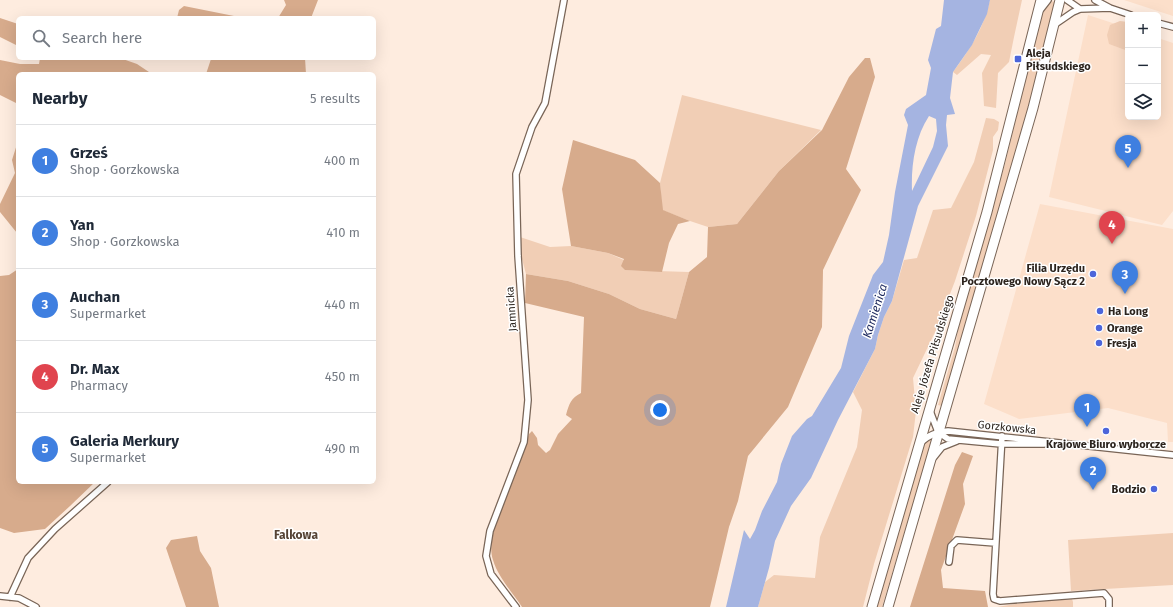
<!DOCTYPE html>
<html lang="en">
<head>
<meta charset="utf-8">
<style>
  body { margin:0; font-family:"Fira Sans",sans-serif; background:#f6f6f7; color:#1f2937 }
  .controls { position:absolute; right:12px; top:12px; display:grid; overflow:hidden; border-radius:6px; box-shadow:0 4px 16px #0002 }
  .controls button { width:36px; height:36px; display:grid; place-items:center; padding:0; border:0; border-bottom:1px solid #e0e1e3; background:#fff; color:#1f2937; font:20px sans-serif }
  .you { position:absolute; left:660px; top:410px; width:14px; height:14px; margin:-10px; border:3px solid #fff; border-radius:50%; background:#1a73e8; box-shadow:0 0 0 6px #1a73e833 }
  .badge { display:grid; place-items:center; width:26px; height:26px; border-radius:50%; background:#ea580c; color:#fff; font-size:13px; font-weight:700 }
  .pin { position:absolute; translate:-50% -33px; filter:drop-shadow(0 1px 2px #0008) }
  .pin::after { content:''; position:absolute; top:21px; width:14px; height:12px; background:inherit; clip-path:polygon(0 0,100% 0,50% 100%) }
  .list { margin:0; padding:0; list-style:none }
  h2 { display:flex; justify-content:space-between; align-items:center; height:52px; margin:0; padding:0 16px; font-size:17px }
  h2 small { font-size:13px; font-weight:400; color:#747a83 }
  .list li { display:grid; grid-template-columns:26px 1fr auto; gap:12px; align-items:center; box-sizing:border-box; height:72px; padding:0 16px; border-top:1px solid #e0e1e3 }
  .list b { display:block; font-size:15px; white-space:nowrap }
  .list p { margin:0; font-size:13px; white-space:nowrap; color:#747a83 }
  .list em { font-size:13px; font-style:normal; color:#747a83 }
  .icon { flex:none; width:22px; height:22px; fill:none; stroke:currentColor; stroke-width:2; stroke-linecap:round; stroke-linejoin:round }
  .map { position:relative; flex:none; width:1173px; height:607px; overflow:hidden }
  .search { position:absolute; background:#fff; box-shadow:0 4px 16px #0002; left:16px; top:16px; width:360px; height:44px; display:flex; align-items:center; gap:10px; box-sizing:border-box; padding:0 14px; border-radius:6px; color:#747a83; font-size:15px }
  .panel { position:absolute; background:#fff; box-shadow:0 4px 16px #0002; left:16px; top:72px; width:360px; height:412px; border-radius:6px }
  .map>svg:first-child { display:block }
</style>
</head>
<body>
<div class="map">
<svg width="1173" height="607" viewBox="0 0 1173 607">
  <rect width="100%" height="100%" fill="#feecdf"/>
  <!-- built -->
  <path fill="#fcdfca" d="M1124 0H1173V16Z
    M1088 15 1128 28V117H1158V38L1173 43V211L1162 225 1049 197Z
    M1040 204 1173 229V442H1168L1167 423 1108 408 1019 419 984 404Z"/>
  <!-- green -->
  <path fill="#f1ceb5" d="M990 0H1022L1014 37 1009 62 998 73 996 108 984 106 982 73 991 55 981 54 957 75 953 72C970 49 984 28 990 0Z
    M1053 1 1055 3 1034 90 942 406 938 405 955 347 960 318 1005 164 1041 16 1047 6Z
    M1120 21 1128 22V51L1109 44 1107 35 1110 25Z
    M682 95 821 130 779 171 737 224 708 227 690 221 662 210 660 183Z
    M986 118 994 119 999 122 998 130 993 137V150L976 216 955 281 936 330 913 378 916 411 913 437 874 564 863 607H758L765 582 774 575 815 578 820 537 857 447 862 410 853 392 875 349 878 335 884 317 892 301 904 260 917 258 933 210 951 208 974 162Z
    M520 237 550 247 571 246 608 253 624 260 625 270 689 272 676 319 640 309 609 294 568 281 526 274 521 255Z
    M931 439 932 440 882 607H877L921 451 926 442Z
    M1173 533V585L1071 591 1068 540Z
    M1072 599 1073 602V607H997L1028 602Z"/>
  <!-- forest -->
  <path fill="#d7ab8c" d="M284 0H318L311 18H278L286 5Z
    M184 6 244 18H177L179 10Z
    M0 18 18 24V46L0 37Z
    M40 58H120L137 64 152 74H18V104L0 95V60L20 64H39Z
    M209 58H305L306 74H206L211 59Z
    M865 58H870L875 77 846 169 861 190 823 270 822 327 788 407 748 456 738 501 729 527 710 607H522C512 592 498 577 493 560 485 536 506 498 515 475 520 461 524 447 529 434L532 431 537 438 538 445 546 453 550 450 558 434 572 419 566 415C569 404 571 398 581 393L584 317 525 303 526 274 568 281 609 294 640 309 676 319 689 272 707 257 708 227 737 224 779 171 822 130 849 77Z
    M573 140 635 160 660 183 663 210 690 221 678 224 669 243 662 272 625 270 621 266 624 259 608 253 571 246 562 189Z
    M18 141V236L17 233 0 212V204L15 173 12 160Z
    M18 269V482H95L70 506 45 529 14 533 0 528V276L9 275Z
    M962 452 973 456 963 484 965 504 941 570 943 588 985 591 988 607H910L955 465Z
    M197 536 200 551 211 568 219 607H186L166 548 171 540Z"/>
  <!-- water -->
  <path fill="#a5b4e1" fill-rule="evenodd" d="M944 0H990L987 14 972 45 953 72 950 98 955 114 947 115 946 125 948 146 918 206 892 301 884 317 878 335 875 349 838 420 811 478 791 506 775 541 769 568 758 607H726L744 530 750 539 755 530 762 511 777 482 781 464 792 436 807 419 812 416 841 368 849 336 873 275 883 262 889 235 895 192 908 125 904 115 906 109 926 95 931 68 928 60 936 29 941 26ZM929 116 936 119 937 131 933 147 912 191C911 166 915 137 929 116Z"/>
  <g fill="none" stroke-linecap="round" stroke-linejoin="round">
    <defs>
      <path id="street" d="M1067 0 1080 9
        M1095 0 1110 8 1131 15
        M1041 9 1048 0
        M1158 23 1173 27
        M1054 25 1073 12 1080 9 1110 8
        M930 411 938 432 948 439 1001 444H1044
        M1002 436 993 594 994 599 1000 601 1104 593 1109 599V607
        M920 443C929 435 936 432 948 431L1173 455
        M934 457 942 447 957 441
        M949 562 951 546 957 540 995 543
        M0 596 19 598 36 607
        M10 597 28 558 55 529 108 482
        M516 607 491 574 486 556 490 531 524 442 528 400 518 256 516 174 532 127 545 103 564 0"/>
      <path id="primary" d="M872 607 987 212 1041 0
        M888 607 1033 108 1060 0"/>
    </defs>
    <!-- street casing -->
    <use href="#street" stroke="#796557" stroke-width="8"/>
    <!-- primary casing -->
    <use href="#primary" stroke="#796557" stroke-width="11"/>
    <!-- street -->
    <use href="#street" stroke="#fff" stroke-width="5.5"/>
    <!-- primary -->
    <use href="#primary" stroke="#fff" stroke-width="9"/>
  </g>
  <!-- markers -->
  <g fill="#4c65da" stroke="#fff" stroke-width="1.5">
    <rect x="1014" y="55" width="8" height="8" rx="2"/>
    <circle cx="1093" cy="274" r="4"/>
    <circle cx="1100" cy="311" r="4"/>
    <circle cx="1099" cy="328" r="4"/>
    <circle cx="1099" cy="343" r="4"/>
    <circle cx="1106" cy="431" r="4"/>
    <circle cx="1154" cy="489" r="4"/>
  </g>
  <g text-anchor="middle" stroke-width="3" stroke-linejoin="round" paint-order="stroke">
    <!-- poi labels -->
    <g font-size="11" font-weight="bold" fill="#2c241e" stroke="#fff" text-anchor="start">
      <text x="1026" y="57">Aleja<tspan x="1026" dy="13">Piłsudskiego</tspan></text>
      <text x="1085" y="272" text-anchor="end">Filia Urzędu<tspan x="1085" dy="13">Pocztowego Nowy Sącz 2</tspan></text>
      <text x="1108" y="315">Ha Long</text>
      <text x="1107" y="332">Orange</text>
      <text x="1107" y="347">Fresja</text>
      <text x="1106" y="448" text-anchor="middle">Krajowe Biuro wyborcze</text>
      <text x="1146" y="493" text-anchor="end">Bodzio</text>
    </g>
    <!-- street labels -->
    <g font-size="11" fill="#2c241e" stroke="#fff">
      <text transform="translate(511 309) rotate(-94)" y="4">Jamnicka</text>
      <text transform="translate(932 354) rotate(-73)" y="4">Aleje Józefa Piłsudskiego</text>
      <text transform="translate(1007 427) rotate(6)" y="4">Gorzkowska</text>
    </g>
    <!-- water labels -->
    <g font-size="12" font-style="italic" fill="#1a265c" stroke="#fff">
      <text transform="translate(875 311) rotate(-72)" y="4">Kamienica</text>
    </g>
    <!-- neighbourhood labels -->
    <g font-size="12" font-weight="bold" fill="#554335" stroke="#fff">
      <text x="296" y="539">Falkowa</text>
    </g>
  </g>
</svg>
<div class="controls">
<button>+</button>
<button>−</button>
<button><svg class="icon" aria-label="layers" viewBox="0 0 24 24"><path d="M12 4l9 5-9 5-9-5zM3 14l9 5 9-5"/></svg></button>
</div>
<div class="you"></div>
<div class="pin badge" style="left:1087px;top:427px;background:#3f7fe0">1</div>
<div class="pin badge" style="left:1093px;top:490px;background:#3f7fe0">2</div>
<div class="pin badge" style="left:1125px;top:294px;background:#3f7fe0">3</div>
<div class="pin badge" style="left:1112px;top:244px;background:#e0444e">4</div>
<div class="pin badge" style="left:1128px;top:168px;background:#3f7fe0">5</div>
<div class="search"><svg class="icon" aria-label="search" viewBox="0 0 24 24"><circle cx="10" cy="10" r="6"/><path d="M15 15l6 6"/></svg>Search here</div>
<section class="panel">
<h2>Nearby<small>5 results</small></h2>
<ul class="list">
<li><span class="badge" style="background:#3f7fe0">1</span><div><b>Grześ</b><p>Shop · Gorzkowska</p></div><em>400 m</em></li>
<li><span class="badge" style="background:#3f7fe0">2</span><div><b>Yan</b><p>Shop · Gorzkowska</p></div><em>410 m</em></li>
<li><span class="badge" style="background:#3f7fe0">3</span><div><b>Auchan</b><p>Supermarket</p></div><em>440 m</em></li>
<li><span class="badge" style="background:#e0444e">4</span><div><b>Dr. Max</b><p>Pharmacy</p></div><em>450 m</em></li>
<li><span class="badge" style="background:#3f7fe0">5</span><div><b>Galeria Merkury</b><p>Supermarket</p></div><em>490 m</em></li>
</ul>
</section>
</div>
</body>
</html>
